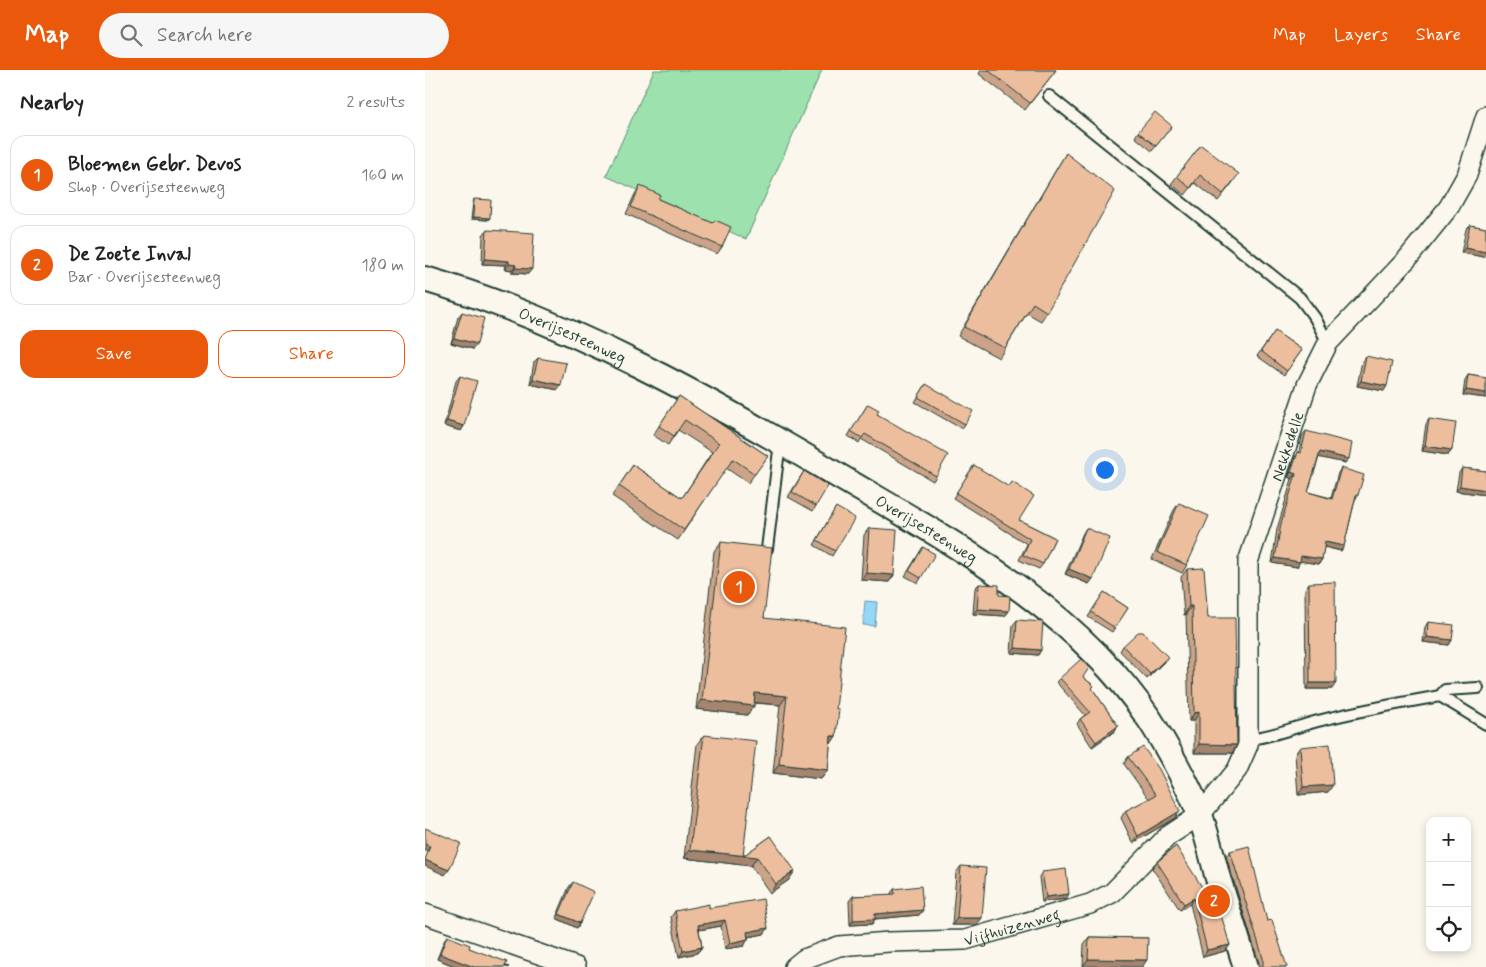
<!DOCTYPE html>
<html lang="en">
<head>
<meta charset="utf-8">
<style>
  body { margin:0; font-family:Mynerve,sans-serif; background:#f6f6f6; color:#222 }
  .controls { position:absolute; right:15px; bottom:15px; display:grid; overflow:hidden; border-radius:10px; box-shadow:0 2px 8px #0003 }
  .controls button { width:45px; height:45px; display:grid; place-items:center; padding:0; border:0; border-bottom:1px solid #e0e0e0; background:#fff; color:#222; font:25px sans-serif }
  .you { position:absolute; left:679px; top:399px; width:18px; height:18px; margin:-12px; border:4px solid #fff; border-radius:50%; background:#1a73e8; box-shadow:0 0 0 8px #1a73e833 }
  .badge { display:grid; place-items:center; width:32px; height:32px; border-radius:50%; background:#ea580c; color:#fff; font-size:16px; font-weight:700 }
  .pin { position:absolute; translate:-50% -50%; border:2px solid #fff; box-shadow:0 1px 5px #0006 }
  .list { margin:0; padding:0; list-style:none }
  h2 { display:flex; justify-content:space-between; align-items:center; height:65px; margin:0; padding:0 20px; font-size:21px }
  h2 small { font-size:16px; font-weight:400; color:#767676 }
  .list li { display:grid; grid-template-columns:32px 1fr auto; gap:15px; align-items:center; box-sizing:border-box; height:80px; margin:0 10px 10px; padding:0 10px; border:1px solid #e0e0e0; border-radius:15px }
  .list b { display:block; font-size:19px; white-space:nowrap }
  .list p { margin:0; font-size:16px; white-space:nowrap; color:#767676 }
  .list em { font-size:16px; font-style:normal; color:#767676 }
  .actions { display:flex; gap:10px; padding:15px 20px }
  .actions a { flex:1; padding:11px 0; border:1px solid #ea580c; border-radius:15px; text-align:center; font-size:18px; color:#ea580c }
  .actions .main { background:#ea580c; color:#fff }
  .icon { flex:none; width:28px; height:28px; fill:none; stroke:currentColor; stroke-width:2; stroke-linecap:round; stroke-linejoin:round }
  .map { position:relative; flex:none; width:1061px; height:897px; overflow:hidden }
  header { display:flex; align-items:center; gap:30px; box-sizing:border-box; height:70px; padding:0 25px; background:#ea580c; color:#fff }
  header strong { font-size:24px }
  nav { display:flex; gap:28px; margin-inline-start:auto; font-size:18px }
  .search { width:350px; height:45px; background:#f6f6f6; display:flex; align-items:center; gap:12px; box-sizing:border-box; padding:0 18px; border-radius:28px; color:#767676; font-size:19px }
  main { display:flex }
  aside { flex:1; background:#fff }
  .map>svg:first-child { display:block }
</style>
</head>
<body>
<header>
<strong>Map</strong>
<div class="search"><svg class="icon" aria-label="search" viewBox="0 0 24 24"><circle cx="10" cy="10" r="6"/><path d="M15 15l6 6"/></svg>Search here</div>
<nav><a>Map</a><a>Layers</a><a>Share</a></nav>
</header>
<main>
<aside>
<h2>Nearby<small>2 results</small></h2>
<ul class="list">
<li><span class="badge">1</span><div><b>Bloemen Gebr. Devos</b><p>Shop · Overijsesteenweg</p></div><em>160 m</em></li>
<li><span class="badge">2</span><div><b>De Zoete Inval</b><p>Bar · Overijsesteenweg</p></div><em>180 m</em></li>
</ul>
<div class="actions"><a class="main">Save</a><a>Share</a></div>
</aside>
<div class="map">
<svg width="1061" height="897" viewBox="0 0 1061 897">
  <rect width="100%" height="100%" fill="#fbf7ec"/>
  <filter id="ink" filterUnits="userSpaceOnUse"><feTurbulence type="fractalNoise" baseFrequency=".02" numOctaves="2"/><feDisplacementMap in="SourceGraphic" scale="10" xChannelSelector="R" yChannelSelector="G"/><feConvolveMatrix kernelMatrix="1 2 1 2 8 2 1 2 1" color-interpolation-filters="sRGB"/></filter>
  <g filter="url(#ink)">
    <!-- green -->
    <path fill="#9ce1ae" stroke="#5e8f71" d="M229 0H397L321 169 181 106Z"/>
    <!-- water -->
    <path fill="#96d6f7" stroke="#6699a9" d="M440 531 452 532 450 556 438 555Z"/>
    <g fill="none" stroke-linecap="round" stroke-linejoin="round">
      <defs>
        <path id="service" d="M624 26 875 228 890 248 903 273
          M342 479 355 372
          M1015 626 1020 620 1053 618
          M823 669C848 667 872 656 897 650 936 640 976 633 1015 626L1061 654"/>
        <g id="minor">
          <path d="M0 844 151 897"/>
          <path id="s1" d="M369 897 379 889 414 876 464 872 540 870 665 834 687 823 743 766 775 745 812 700 823 675V492L882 315 903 273 983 188 1024 137 1042 105 1061 46"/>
        </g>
        <g id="tertiary">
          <path id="s2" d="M0 209C149 253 284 329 417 408 531 475 650 538 725 650 741 675 765 718 775 745 782 765 787 785 792 805 802 836 811 866 821 897"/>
        </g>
      </defs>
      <!-- service casing -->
      <use href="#service" stroke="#1f3d34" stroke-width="14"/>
      <!-- minor casing -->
      <use href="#minor" stroke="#1f3d34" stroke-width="22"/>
      <!-- tertiary casing -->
      <use href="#tertiary" stroke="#1f3d34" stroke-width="28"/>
      <!-- service -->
      <use href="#service" stroke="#fbf7ec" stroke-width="10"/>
      <!-- minor -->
      <use href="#minor" stroke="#fbf7ec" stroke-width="19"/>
      <!-- tertiary -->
      <use href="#tertiary" stroke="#fbf7ec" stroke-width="24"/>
    </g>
    <!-- wall -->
    <path fill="#cca388" stroke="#1f3d34" d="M556 0H631L600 40 554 4Z
      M747 56 727 81 710 67 713 62Z
      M776 75 809 111 793 131 770 113 760 125 746 114Z
      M641 83 622 242 616 251 602 243 574 288 533 266 635 93Z
      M215 116 233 129 287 153 290 150 297 177 292 184 201 144 210 124Z
      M49 129 63 150 46 149 48 132Z
      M1045 155 1061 158V185L1059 187 1036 183 1041 159Z
      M62 160 103 204 87 203V200L80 199 81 195 57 194 58 165Z
      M37 242 48 279 26 273 33 247Z
      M850 261 877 280 859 305 832 286Z
      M941 286 959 321 932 316 937 291Z
      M113 288 136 315 133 320 105 314 109 292Z
      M1043 305 1061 308V328L1038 325 1040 310Z
      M35 306 39 356 36 361 19 356 31 311Z
      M501 314 540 354 537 359 490 332Z
      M254 326 343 386 323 413 301 398 253 470 187 426 208 395 257 428 287 382 253 360 243 375 228 365Z
      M443 334 511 406 508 411 436 369 434 373 423 366Z
      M1004 349 1027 380 1023 385 997 381 1001 354Z
      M881 361 924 389 920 393 894 387 883 422 906 428 913 403 916 398 933 425 930 430 919 476 916 481 899 477 897 489 894 494 875 491 872 497 847 493 852 459 867 409 863 407 870 387 874 382 877 366Z
      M549 395 594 450 630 468 618 494 614 499 594 490 602 474 528 428Z
      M1037 398 1061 401V425L1031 421 1034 403Z
      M379 401 391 436 388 441 363 427Z
      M754 433 762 495 757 503 727 489 749 440Z
      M411 437 410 481 407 486 389 475Z
      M444 458 469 505 464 512 436 510 439 465Z
      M661 458 664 514 640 504 658 463Z
      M296 472 339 548 411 639V666L405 675 403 700 396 709 348 703 355 635 329 633V636L322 645 271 639 289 481Z
      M498 477 496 508 493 513 480 506Z
      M762 499 783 548 807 683H769V651H764L761 544 759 545 756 507Z
      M884 513 907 619H881L880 519Z
      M554 514 574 525 584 541 580 546 548 544 550 518Z
      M679 522 703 538 687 562 663 547Z
      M592 550 616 580 613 585 586 583 588 555Z
      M1003 552 1027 570 1024 575 998 572 1000 557Z
      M698 576 739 592 722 609 695 581Z
      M658 607 669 616 667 618 693 656 690 661 667 677 652 654 655 649 660 645 631 612 635 608Z
      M279 665 318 786 346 766 364 810 345 823 326 796 259 788 272 674Z
      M875 677 903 722 873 725 870 684Z
      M703 687 755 741 750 748 708 773 696 748 700 741 724 729 699 694Z
      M751 776 805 875 800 881 778 887 765 834 755 840 727 798 732 792Z
      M805 781 842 851 862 897H834V893L801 786Z
      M536 796 552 855H527L531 803Z
      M617 802 641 829 617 832 614 807Z
      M148 812 155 853 152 858 131 848 144 817Z
      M469 819 498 840 494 845 450 849 447 854 425 855 424 831 428 826 466 825V823Z
      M284 838 343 858 339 864 323 867V869L319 876 300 879 296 856 274 860 277 877 272 883 254 887 246 847 250 841Z
      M22 866 44 878 84 897H32L12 889 19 871Z
      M664 867 723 868 658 896 659 874Z"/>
    <!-- shaded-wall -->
    <path fill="#a6856f" stroke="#1f3d34" d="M48 147 65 148 63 150 46 149Z
      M1040 178 1061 182V185L1059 187 1036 183Z
      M60 189 84 191 81 195 57 194Z
      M84 194 91 195 87 200 80 199Z
      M90 198 107 199 103 204 87 203Z
      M29 268 52 274 48 279 26 273Z
      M108 309 136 315 133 320 105 314Z
      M936 311 962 316 959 321 932 316Z
      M1041 320 1061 323V328L1038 325Z
      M22 351 39 356 36 361 19 356Z
      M1000 376 1027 380 1023 385 997 381Z
      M895 382 924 389 920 393 892 387Z
      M866 402 871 404 867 409 863 407Z
      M1035 416 1061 420V425L1031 421Z
      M900 472 919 476 916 481 896 476Z
      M876 486 897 489 894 494 873 491Z
      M850 488 875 492 872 497 847 493Z
      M644 499 668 509 664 514 640 504Z
      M441 503 469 505 464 512 436 510Z
      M764 536H767L761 544 759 545Z
      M552 539 584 541 580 546 548 544Z
      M1002 567 1027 570 1024 575 998 572Z
      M590 578 616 580 613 585 586 583Z
      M743 587 739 592 722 609 725 604Z
      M885 613H911L907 619H881Z
      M330 623 362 626 355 635 324 632Z
      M277 630 329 636 322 645 271 639Z
      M774 642 769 651H764L769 643Z
      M693 656 690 661 667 677 671 672Z
      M406 666H411L405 675Z
      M774 674 812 675 807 683H769Z
      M354 694 403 700 396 709 348 703Z
      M908 715 903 722 873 725 878 717Z
      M755 741 750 748 708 773 713 766Z
      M0 774 5 776 2 781H0Z
      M265 780 332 787 326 796 259 788Z
      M0 790 24 800 20 805 0 796Z
      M370 801 364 810 345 823 351 814Z
      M644 824 641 829 617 832 621 827Z
      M769 828 765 834 755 840 759 834Z
      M498 840 494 845 449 849H450L447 854 425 855 428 850 450 844Z
      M134 844 155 853 152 858 131 848Z
      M532 848H557L552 855H527Z
      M300 850 296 856 268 861 273 855Z
      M343 858 339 864 317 868 322 862Z
      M323 869 319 876 300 879 305 873Z
      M805 875 800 881 778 887 782 880Z
      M277 877 272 883 254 887 258 881Z
      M15 884 49 897H32L12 889Z
      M663 889 722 890 717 897 658 896Z"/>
    <!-- building -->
    <path fill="#edbe9e" stroke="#1f3d34" d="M563 0H631L605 33Z
      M730 42 747 56 731 76 713 62Z
      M776 75 814 104 798 124 775 105 765 118 752 106Z
      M641 83 690 121 622 242 608 233 580 278 539 257Z
      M215 116 235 125 233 129 288 153 290 150 306 157 297 177 206 137Z
      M49 129 66 130 65 148 48 147Z
      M1045 155 1061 158V182L1040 178Z
      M62 160 109 163 107 199 90 198 91 195 84 194V191L60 189Z
      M37 242 59 248 52 274 29 268Z
      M850 261 877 280 862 301 836 281Z
      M941 286 967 292 962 316 936 311Z
      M113 288 141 293 136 315 108 309Z
      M1043 305 1061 308V323L1041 320Z
      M35 306 52 311 39 356 22 351Z
      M501 314 548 341 540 354 493 327Z
      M254 326 343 386 330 404 308 389 259 460 194 416 208 395 257 428 294 373 260 350 249 366 234 356Z
      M443 334 454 340 452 344 523 385 511 406 440 364 437 368 426 361Z
      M1004 349 1031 353 1027 380 1000 376Z
      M881 361 927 373 924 389 895 382 883 422 907 429 916 398 939 405 933 425H931L919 476 900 472 897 489 876 486 875 492 850 488 856 454 871 404 866 402 873 382 876 383Z
      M549 395 584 417 587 412 609 426 594 450 630 468 618 494 598 485 605 469 531 423Z
      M1037 398 1061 401V420L1035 416Z
      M379 401 403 416 391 436 367 422Z
      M754 433 784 446 762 495 732 482Z
      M411 437 430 448 410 481 392 470Z
      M444 458 472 460 469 505 441 503Z
      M661 458 685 468 668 509 644 499Z
      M296 472 347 478 339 548 420 557 411 639H414L411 666H406L403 700 354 694 362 626 330 623 329 636 277 630Z
      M498 477 510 484 496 508 484 501Z
      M779 498 783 548H810L812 675 774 674V642L769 643 767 536H764L762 499Z
      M910 512 911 613H885L884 513Z
      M554 514 574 515V525L585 526 584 541 552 539Z
      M679 522 703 538 690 558 666 542Z
      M592 550 618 552 616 580 590 578Z
      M1003 552 1029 555 1027 570 1002 567Z
      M713 562H718L743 587 725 604 698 576Z
      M656 589 664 598 658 607 669 616 667 618 693 656 671 672 655 649 665 642 635 608Z
      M279 665 331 671 318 786 346 766 370 801 351 814 332 787 265 780Z
      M905 674 908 715 878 717 875 677Z
      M718 677 734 699 755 741 713 766 700 741 731 725 703 687Z
      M0 758 36 773 24 800 0 790 5 776 0 774Z
      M751 776 789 836 793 835 805 875 782 880 769 828 759 834 732 792Z
      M824 776 842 851 847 850 862 897H837L838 896V888L805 781Z
      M536 796 561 798 557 848H532Z
      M641 799 644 824 621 827 617 802Z
      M148 812 169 822 155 853 134 844Z
      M496 816 498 840 450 844V849L428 850V826L470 824 469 819Z
      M338 829 343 858 322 862 323 869 305 873 300 850 273 855 277 877 258 881 250 841 284 834V838Z
      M22 866 45 875 44 878 82 892 80 896 84 897H49L15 884Z
      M664 867 723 868 722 890 663 889Z"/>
  </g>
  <g text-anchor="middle" stroke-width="4" stroke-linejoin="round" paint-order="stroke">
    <!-- street labels -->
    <g font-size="16" fill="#1f3d34" stroke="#fbf7ec">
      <text dy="6" stroke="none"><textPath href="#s2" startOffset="158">Overijsesteenweg</textPath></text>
      <text dy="6" stroke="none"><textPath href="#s1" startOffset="840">Nekkedelle</textPath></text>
      <text dy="6" stroke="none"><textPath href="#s2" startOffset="562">Overijsesteenweg</textPath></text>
      <text dy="6" stroke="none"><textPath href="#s1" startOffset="225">Vijfhuizenweg</textPath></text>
    </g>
  </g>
</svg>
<div class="controls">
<button>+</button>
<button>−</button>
<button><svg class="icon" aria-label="locate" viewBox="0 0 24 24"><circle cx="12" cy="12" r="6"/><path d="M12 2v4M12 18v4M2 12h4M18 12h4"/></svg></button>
</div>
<div class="you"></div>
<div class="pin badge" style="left:314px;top:517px">1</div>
<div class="pin badge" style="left:789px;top:831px">2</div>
</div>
</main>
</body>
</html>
